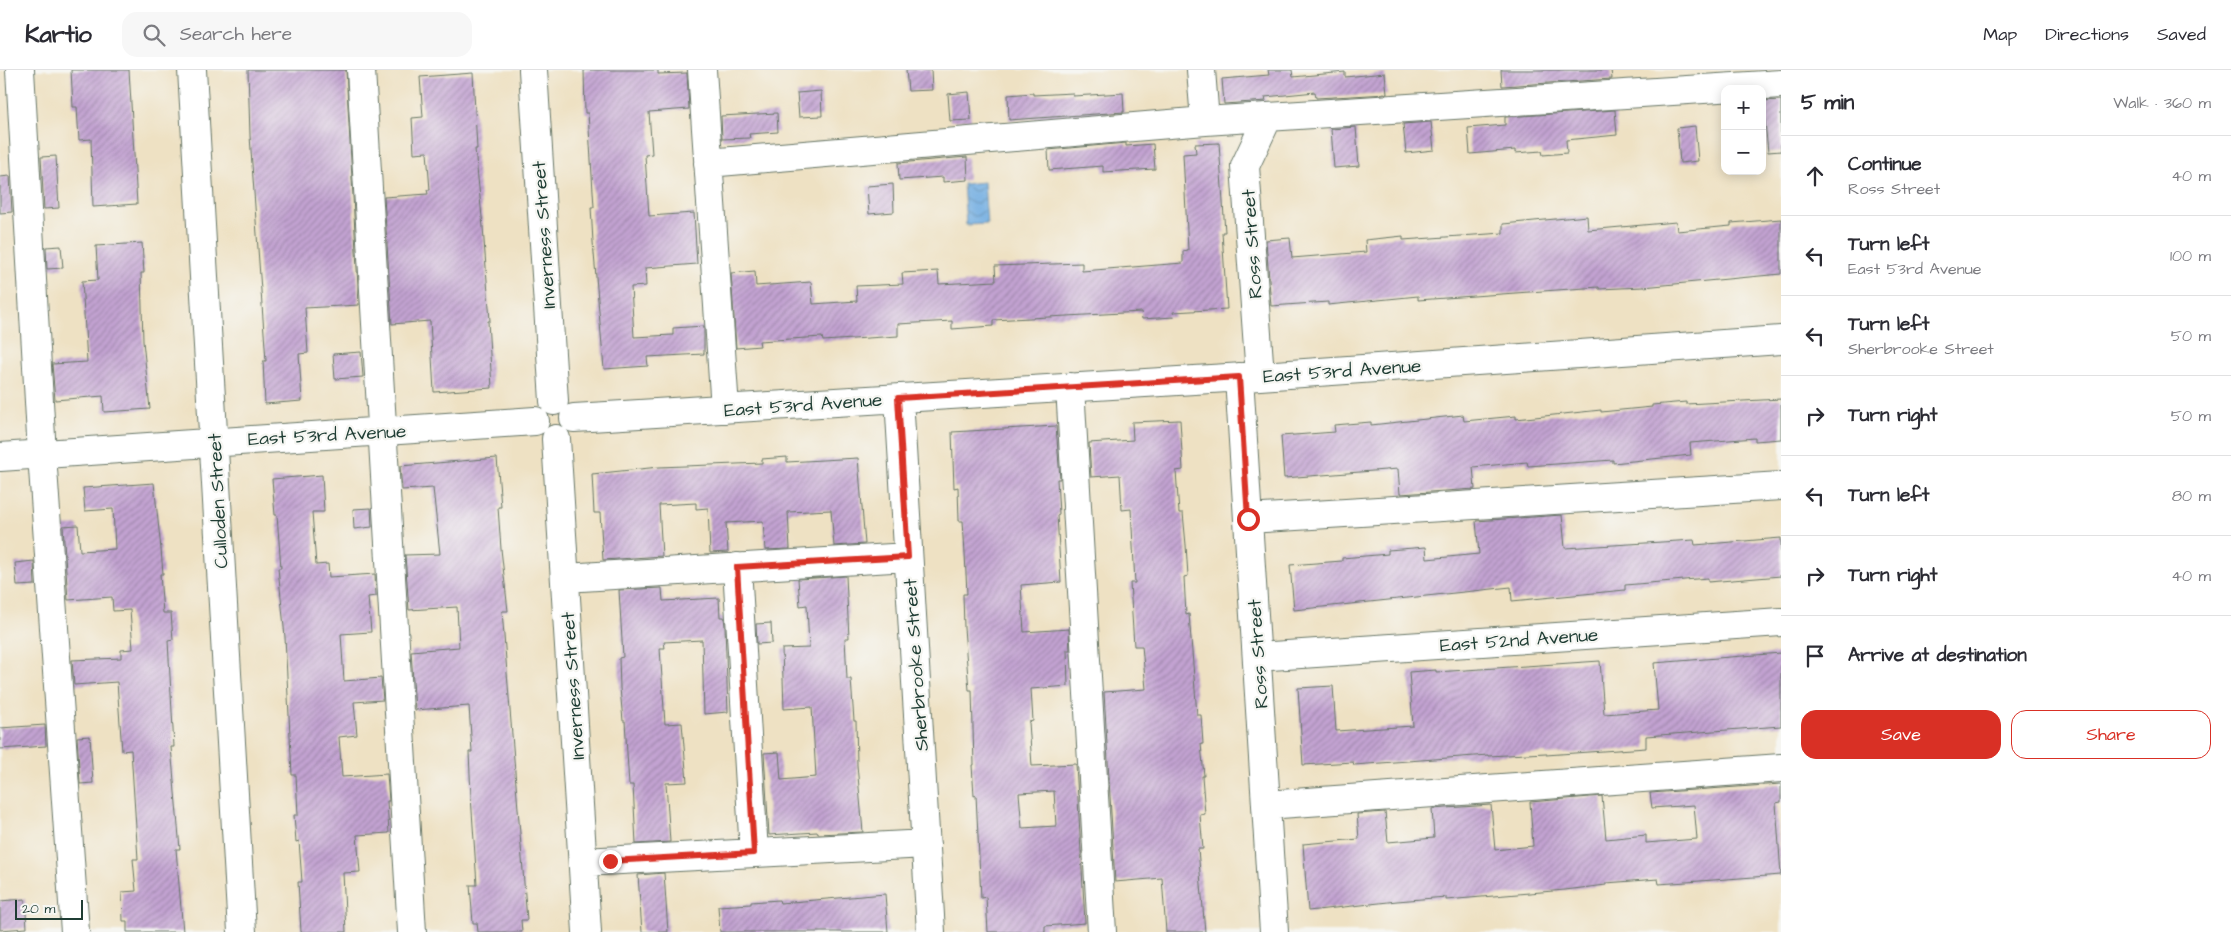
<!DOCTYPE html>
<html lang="en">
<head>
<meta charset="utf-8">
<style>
  body { margin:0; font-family:"Architects Daughter",sans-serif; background:#f7f7f7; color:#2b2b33 }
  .controls { position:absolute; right:15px; top:15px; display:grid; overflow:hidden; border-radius:10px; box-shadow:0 2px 12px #0003 }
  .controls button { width:45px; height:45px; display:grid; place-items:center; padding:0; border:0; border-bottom:1px solid #e1e1e2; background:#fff; color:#2b2b33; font:25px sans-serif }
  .scale { position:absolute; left:15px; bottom:12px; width:68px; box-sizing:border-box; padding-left:5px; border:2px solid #1f3d34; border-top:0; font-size:14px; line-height:18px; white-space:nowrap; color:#1f3d34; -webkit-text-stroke:4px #f6f6f2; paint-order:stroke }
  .stop { position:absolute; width:15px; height:15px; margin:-11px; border:4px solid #d93025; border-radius:50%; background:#fff }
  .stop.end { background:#d93025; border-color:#fff; box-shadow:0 1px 5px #0008 }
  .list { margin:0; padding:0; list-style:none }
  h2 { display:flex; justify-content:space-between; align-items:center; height:65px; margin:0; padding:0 20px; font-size:21px }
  h2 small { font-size:16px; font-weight:400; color:#7c7c81 }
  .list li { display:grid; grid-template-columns:32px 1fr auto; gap:15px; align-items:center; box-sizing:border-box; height:80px; padding:0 20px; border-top:1px solid #e1e1e2 }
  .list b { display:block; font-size:19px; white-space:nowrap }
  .list p { margin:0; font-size:16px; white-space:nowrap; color:#7c7c81 }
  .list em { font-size:16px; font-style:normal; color:#7c7c81 }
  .actions { display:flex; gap:10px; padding:15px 20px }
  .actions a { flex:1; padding:11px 0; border:1px solid #d93025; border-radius:15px; text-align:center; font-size:18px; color:#d93025 }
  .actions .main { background:#d93025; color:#fff }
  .icon { flex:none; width:28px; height:28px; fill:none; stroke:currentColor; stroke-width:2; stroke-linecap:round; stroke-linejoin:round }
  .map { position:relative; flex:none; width:1781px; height:862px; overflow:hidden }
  header { display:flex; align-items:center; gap:30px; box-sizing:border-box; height:70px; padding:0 25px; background:#fff; border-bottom:1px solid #e1e1e2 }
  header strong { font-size:24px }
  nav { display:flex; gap:28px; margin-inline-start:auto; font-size:18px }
  .search { width:350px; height:45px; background:#f7f7f7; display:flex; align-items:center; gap:12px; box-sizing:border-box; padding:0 18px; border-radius:15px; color:#7c7c81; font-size:19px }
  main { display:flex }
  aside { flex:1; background:#fff }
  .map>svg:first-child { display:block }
</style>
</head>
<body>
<header>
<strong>Kartio</strong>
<div class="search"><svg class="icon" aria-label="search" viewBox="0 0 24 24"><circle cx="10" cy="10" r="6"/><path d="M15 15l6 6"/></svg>Search here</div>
<nav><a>Map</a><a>Directions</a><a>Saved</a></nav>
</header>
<main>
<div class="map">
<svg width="1781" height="862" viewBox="0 0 1781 862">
  <defs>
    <pattern id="water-waves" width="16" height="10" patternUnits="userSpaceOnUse" patternTransform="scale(1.25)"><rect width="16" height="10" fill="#6face1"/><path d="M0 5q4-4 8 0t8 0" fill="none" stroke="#5b8db7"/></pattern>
    <pattern id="building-hatch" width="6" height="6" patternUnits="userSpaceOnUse" patternTransform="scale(1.25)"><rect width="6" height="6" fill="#c3a3d2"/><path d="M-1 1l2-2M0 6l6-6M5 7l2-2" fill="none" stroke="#9e86ab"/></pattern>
  </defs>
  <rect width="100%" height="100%" fill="#f6f6f2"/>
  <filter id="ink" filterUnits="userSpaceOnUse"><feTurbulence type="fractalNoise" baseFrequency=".02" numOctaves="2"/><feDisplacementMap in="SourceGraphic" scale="10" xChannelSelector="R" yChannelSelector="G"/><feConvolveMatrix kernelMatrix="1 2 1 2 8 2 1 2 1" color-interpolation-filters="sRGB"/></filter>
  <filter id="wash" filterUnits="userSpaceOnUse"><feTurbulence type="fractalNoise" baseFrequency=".0096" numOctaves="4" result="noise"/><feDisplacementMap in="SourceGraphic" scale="20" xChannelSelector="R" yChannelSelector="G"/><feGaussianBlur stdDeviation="1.12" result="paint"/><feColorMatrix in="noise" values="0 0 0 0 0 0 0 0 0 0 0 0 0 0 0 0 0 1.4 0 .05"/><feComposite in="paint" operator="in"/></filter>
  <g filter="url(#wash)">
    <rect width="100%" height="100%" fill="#eee1c3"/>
    <!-- water -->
    <path fill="url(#water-waves)" stroke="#47748a" d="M984 112 987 154 966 155 963 114Z"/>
    <g id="blocks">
      <!-- building -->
      <path fill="url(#building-hatch)" fill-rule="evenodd" d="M71 0H129L137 134 93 137 91 69 79 70 77 37H73Z
        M248 0H346L359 235 305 238 308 283 299 284 302 331 265 334 263 291H266L250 66Z
        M584 0H658V4L687 3 689 39 649 42 652 84 645 85 649 146 694 143 697 194 645 198 646 216 631 217 634 267 673 265V258L704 256V284L647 287 648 296 604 299 593 172 591 137H594L588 43H585Z
        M906 0H931L932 20 908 21Z
        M1268 0H1292L1293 7 1345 2V7L1385 3 1387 24 1316 28 1315 22 1265 27 1266 31 1224 34 1222 9 1269 5Z
        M1501 0H1611L1612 9 1502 16Z
        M473 3 477 79H475L483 157 490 251H488L492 318 434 322 430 251 392 254 384 127 428 124 427 120H430L427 82 414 83 412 48 423 47 420 7Z
        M821 21 822 46 799 47 797 23Z
        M969 22 971 50 950 51 948 24Z
        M1033 23V25L1073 23V26L1123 23 1124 42 1009 50 1008 25Z
        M1781 30V81L1768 82 1763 31Z
        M1615 40 1617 65 1566 70 1567 83 1543 85 1542 81 1515 83V80L1470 84 1468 58 1505 55V47Z
        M777 43 778 62 749 64 750 68 722 69 721 46Z
        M1431 52 1434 80 1406 83 1403 54Z
        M1695 56 1698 91 1680 93 1677 58Z
        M1356 57 1359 96 1334 98 1331 59Z
        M1126 73V76L1153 74 1155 99 1103 102V96L1049 100 1048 80Z
        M1219 73 1225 162H1222L1227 239 1173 242 1174 247 1142 249 1141 242 993 250V256L952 259V251L898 254V266L823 271 822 267 759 271 760 276 736 278 731 203 755 201 756 216 811 212 813 234 857 231 856 216 903 214 902 203 938 201 939 214 996 211 995 196 1082 193V201L1183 193V181L1188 180 1183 84 1196 83 1195 74Z
        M56 86 59 138 44 139 41 87Z
        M967 87 968 110 943 112V107L899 110 898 93Z
        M10 106 12 142 0 143V107Z
        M893 114 894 142 869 144 867 116Z
        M1587 146 1588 160 1676 152 1677 161 1731 156V153L1781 149V204L1643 217 1599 219V217L1418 230V226L1328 235V232L1271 236 1266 170 1290 168 1292 188 1366 182 1365 170 1403 166V170L1503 163V154Z
        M142 173 144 203H141L143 271 150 339 104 342 103 326 55 330 52 294 87 292 82 211 98 210 96 176Z
        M61 176 63 198 47 199 46 177Z
        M361 282 363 307 335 309 333 284Z
        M1781 329V369L1755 371V368L1690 373 1691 385 1613 393V390L1528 396 1527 392 1473 397 1475 419 1400 424 1398 399 1284 408 1281 366 1335 362 1334 355 1371 352V355L1463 345 1464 351 1516 346V349L1601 340V342L1652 337V335L1686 332V334Z
        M1180 350 1183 400 1176 401 1179 443H1183L1186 475 1188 506 1184 507 1186 545 1189 544 1197 645H1201L1203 674H1201L1204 706H1202L1205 744 1200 745 1203 779H1198L1205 862H1166L1162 808 1115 812 1104 622 1146 619 1142 576H1134L1130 513H1135L1131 439 1122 440 1120 405 1091 407 1089 373 1133 370 1132 352Z
        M1056 356 1060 409H1057L1059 444 1057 445 1061 512 1021 515 1024 562 1069 559 1070 580H1067L1068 616 1031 619 1033 651 1029 652 1032 696 1076 694 1085 853 1045 856V862H988L986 827 981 828 976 725 974 726 972 695H974L972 620H969L964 558 963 524H967L965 483 963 451H959L958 417 954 418 952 362ZM1054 721 1056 756 1022 758 1019 723Z
        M787 387V392L858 388 865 474 834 476 831 440 788 442 790 479 765 480 763 451 726 453 728 482 710 483 708 438 696 439V433L659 435 662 486 603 490 600 443H594L592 404 659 397 762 393V389Z
        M497 388 501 437H498L501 479 508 541H502L527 850H521L522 862H478L477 853H473L470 815H477L471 726 469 682H472L469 636 415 640 411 581 459 577 457 537 409 540 405 485 440 484 433 418 402 420 400 396Z
        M322 405 324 442H312L316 495 328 494 329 507 375 504 376 526 368 527 371 562 341 564 344 611 381 608 383 630 354 632 357 665 339 667 342 707 387 704 389 731H387L389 763 357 765 360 802 343 803 346 862H301L298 812H302L299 771 296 772 294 745H298L296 705H292L285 567 278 498H281L277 445H275L272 409Z
        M154 413 161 479 163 504H160L163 543H171L173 570 168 571 174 677H171L180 779H176L183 862H127V851H123L122 822 136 821 133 789H138L131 680 122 681 117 612 74 615 72 590 121 588V580L133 579 130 540 113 541 112 527 68 530 63 456 78 455 80 481 115 479 113 439 85 441 83 418Z
        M371 438 372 457 354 459 353 439Z
        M1562 445 1565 478 1694 470 1695 475 1781 468V506L1708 512V508L1625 515V520L1512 531 1511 517 1294 540 1290 495 1342 491V488L1388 484V480L1426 477 1427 489 1479 484 1476 451Z
        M34 491 35 515 17 516 15 493Z
        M846 506 849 568H845L847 609H851L854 651H856L857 695 863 762 818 764 817 762 769 765 764 683 779 682 781 710 816 707 812 637 784 639 782 579 809 578 807 535 800 536 798 509Z
        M662 518 663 531 719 528 720 547H724L725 556 728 642 704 644 702 570 664 572 665 578H660L665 654 682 653 687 712 666 713 670 772 636 774 633 715H629L625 651H623L620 618 619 588 623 587 619 520Z
        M771 553 772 573 757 574 756 554Z
        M1781 583V656L1646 666V678L1546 685V683L1488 686V685L1354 695 1353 692 1303 695 1298 618 1333 616 1336 661 1413 656 1409 602 1436 600V602L1600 591 1604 644 1658 640 1654 593Z
        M45 655 46 676 0 679V658Z
        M90 666 93 713 80 714 77 667Z
        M1781 714V732L1776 733 1781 805 1659 814 1658 809 1606 813V815L1565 820 1446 830V827L1397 831 1308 841 1303 774 1359 769 1357 744 1385 742 1388 772 1434 768 1432 739 1491 735 1495 780 1533 776 1530 732 1602 726 1606 769 1646 765V773L1697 769 1694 735 1652 738 1650 723Z
        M664 803 668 862H642L638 805Z
        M885 824 888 862H720L718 836 751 834V832L779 830 780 833Z
        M25 829 27 858 0 860V831Z"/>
    </g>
  </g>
  <g filter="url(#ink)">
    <use href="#blocks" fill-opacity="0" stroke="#677666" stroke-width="1"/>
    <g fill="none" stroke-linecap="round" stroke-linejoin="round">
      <defs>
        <path id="minor" d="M20 0 42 384 75 862
          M192 0 242 862
          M361 0 412 862
          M533 0 554 331
          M702 0 725 339
          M1201 0 1205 51
          M708 93 1205 51 1781 14
          M1260 306 1245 96 1268 47
          M1239 307 1274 862
          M1070 317 1102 862
          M899 328 931 862
          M574 348 1260 306 1781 270
          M556 369 587 862
          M0 387 535 351
          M1248 449 1781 416
          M737 497 754 783
          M565 508 908 487
          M1257 587 1781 552
          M1266 735 1781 698
          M583 792 926 774"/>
      </defs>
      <!-- minor casing -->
      <use href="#minor" stroke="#677666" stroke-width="30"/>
      <!-- minor -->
      <use href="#minor" stroke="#fff" stroke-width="28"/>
    </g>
  </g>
  <g fill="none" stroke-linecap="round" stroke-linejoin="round" filter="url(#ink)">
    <!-- route -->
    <path stroke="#d93025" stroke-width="6" d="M610 791 754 783 737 497 908 487 898 328 1239 307 1248 449"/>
  </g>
  <g text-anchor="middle" stroke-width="4.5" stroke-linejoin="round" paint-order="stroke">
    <!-- street labels -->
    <g font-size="19" fill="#1f3d34" stroke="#f6f6f2">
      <text transform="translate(543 165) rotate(-94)" y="7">Inverness Street</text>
      <text transform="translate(1251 174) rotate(-94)" y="7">Ross Street</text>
      <text transform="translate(1342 300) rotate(-4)" y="7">East 53rd Avenue</text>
      <text transform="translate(803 334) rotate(-4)" y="7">East 53rd Avenue</text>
      <text transform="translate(327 364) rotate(-3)" y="7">East 53rd Avenue</text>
      <text transform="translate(217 431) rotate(-93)" y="7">Culloden Street</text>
      <text transform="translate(1519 569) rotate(-4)" y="7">East 52nd Avenue</text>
      <text transform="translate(1257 584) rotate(-94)" y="7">Ross Street</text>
      <text transform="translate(915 595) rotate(-94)" y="7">Sherbrooke Street</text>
      <text transform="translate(572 616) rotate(-94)" y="7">Inverness Street</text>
    </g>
  </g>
</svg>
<div class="controls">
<button>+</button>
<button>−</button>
</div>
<div class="scale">20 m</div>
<div class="stop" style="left:1248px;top:449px"></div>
<div class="stop end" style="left:610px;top:791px"></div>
</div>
<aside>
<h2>5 min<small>Walk · 360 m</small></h2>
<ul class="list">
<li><svg class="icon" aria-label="ahead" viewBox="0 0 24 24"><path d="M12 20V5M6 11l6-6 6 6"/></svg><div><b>Continue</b><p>Ross Street</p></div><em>40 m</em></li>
<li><svg class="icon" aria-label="left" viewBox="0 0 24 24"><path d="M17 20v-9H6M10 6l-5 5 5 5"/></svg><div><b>Turn left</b><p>East 53rd Avenue</p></div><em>100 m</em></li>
<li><svg class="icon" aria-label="left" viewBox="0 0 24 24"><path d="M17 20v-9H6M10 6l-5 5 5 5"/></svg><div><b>Turn left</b><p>Sherbrooke Street</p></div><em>50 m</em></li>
<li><svg class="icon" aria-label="right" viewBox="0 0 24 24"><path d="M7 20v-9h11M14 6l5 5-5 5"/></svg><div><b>Turn right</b></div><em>50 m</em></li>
<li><svg class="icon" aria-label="left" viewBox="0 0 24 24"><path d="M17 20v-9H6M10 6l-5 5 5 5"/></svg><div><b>Turn left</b></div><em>80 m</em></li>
<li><svg class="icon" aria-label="right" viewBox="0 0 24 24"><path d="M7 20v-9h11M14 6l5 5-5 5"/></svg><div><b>Turn right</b></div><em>40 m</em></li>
<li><svg class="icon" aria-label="arrive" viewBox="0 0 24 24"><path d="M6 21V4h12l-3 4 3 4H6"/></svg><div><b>Arrive at destination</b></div></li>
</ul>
<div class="actions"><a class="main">Save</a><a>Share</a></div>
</aside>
</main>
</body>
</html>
